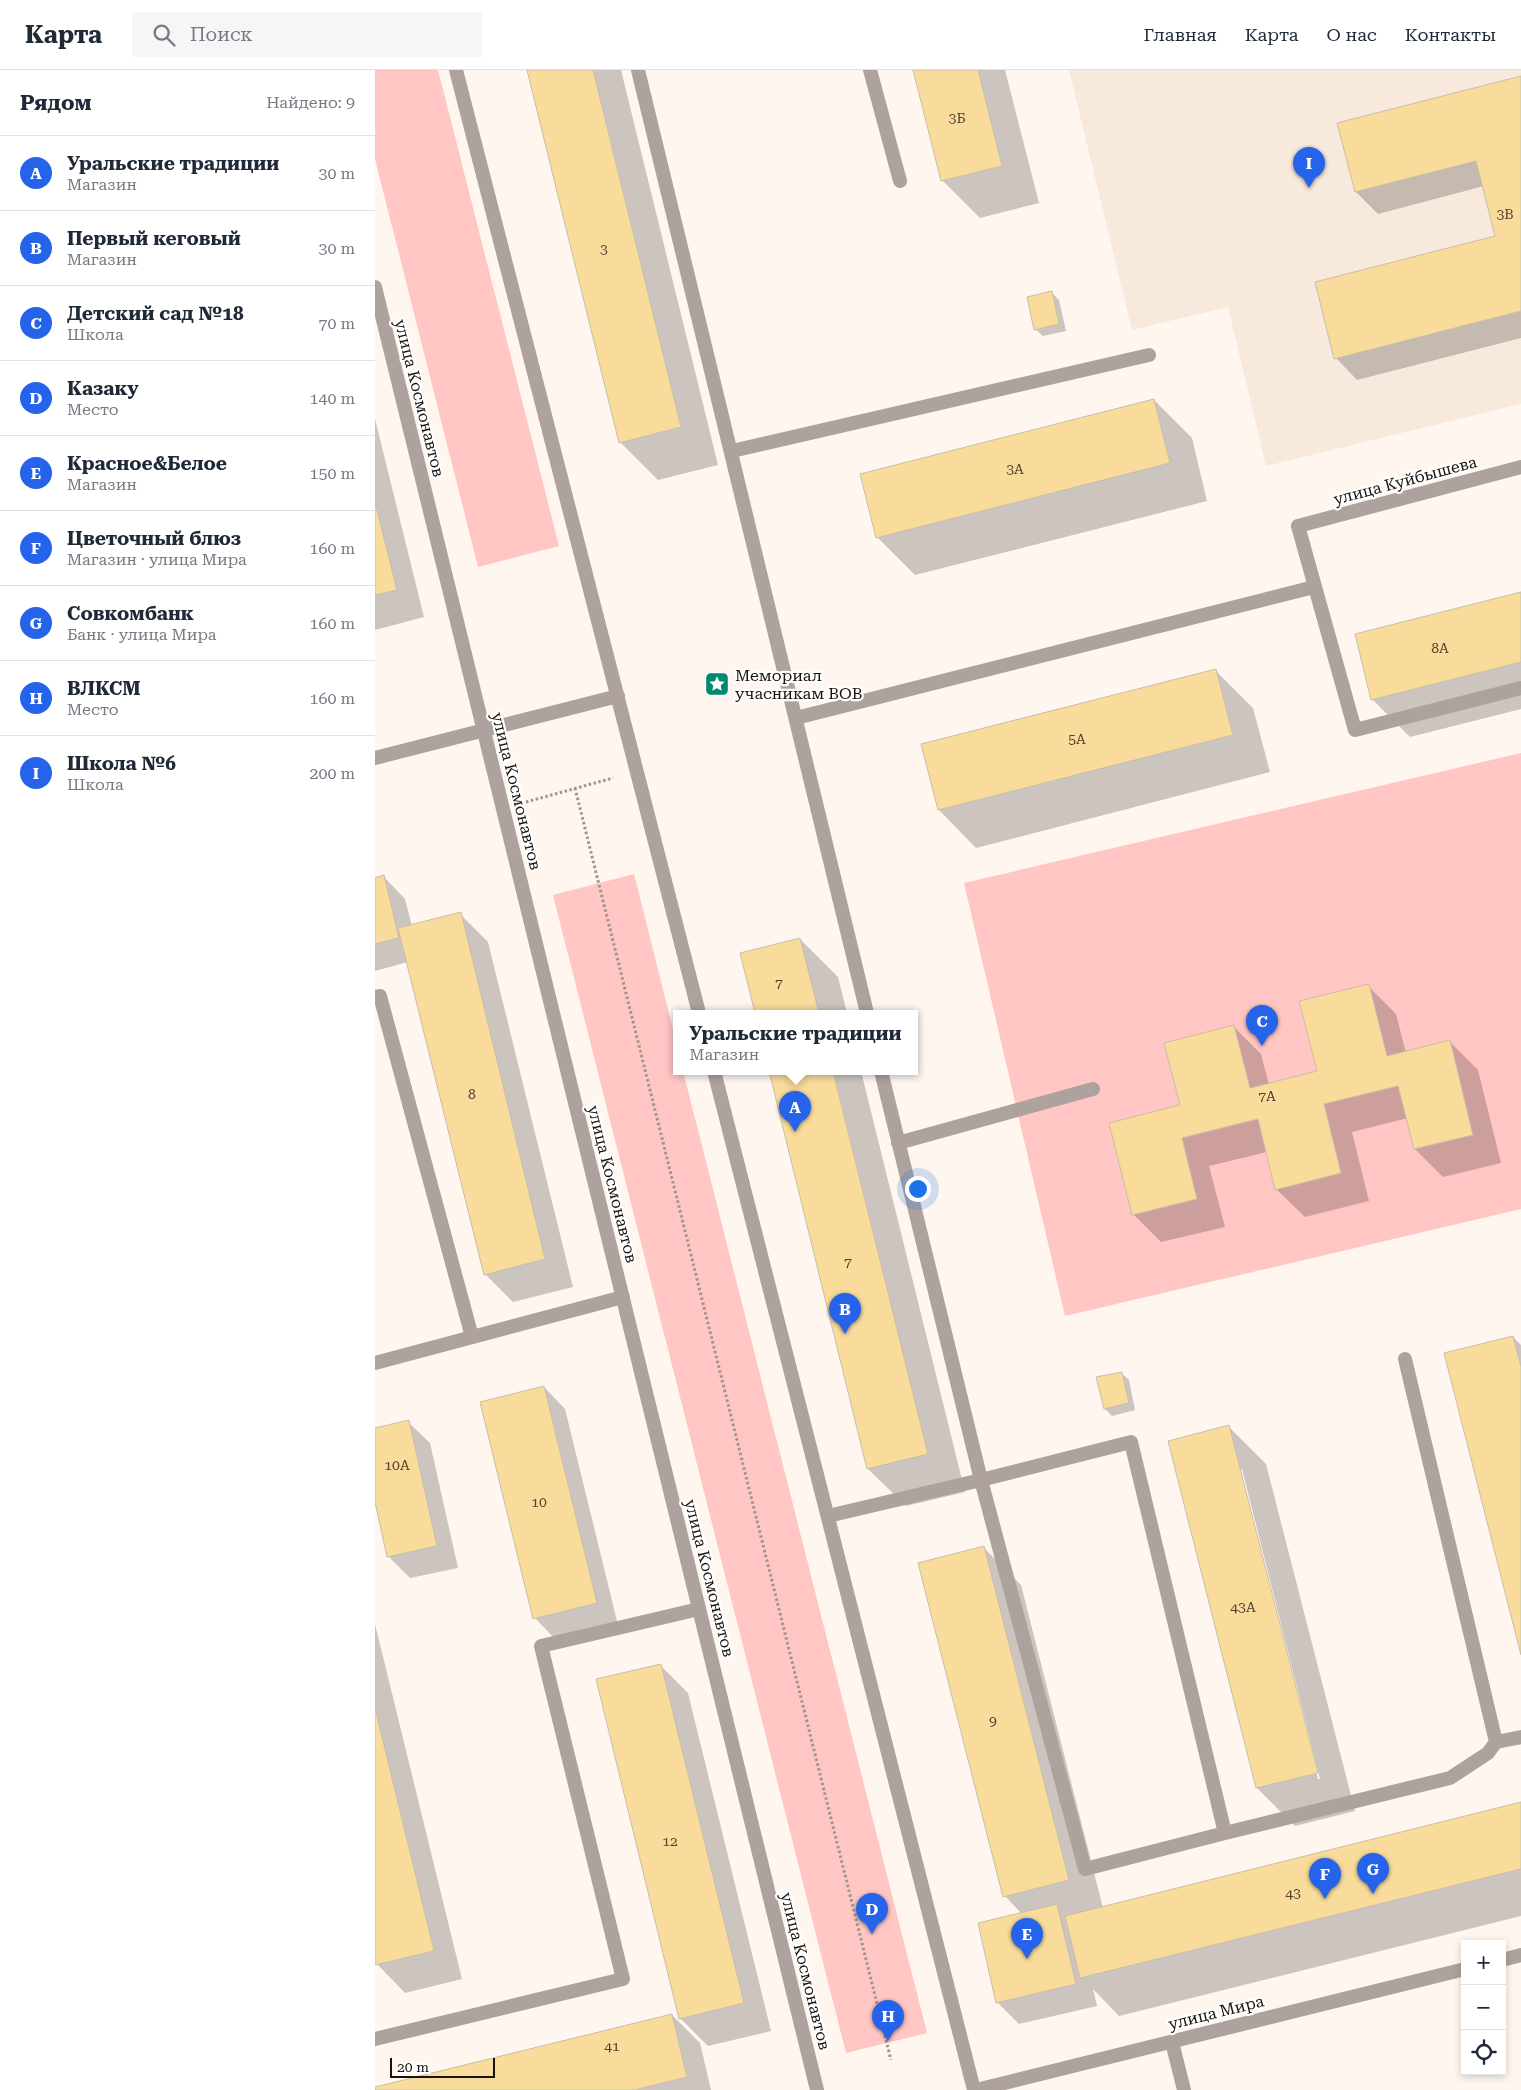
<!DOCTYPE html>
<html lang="ru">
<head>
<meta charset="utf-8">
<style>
  body { margin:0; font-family:"Roboto Serif",serif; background:#f6f6f7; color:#1f2937 }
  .controls { position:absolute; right:15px; bottom:15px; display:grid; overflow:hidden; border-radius:0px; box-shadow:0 2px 8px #0003 }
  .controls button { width:45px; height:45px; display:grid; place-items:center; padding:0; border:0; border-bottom:1px solid #e0e1e3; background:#fff; color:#1f2937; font:25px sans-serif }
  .scale { position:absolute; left:15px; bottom:12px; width:105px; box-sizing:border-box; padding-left:5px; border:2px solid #18120c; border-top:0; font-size:14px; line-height:18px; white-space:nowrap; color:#18120c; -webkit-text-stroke:4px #fff; paint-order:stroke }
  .you { position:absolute; left:542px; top:1118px; width:18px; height:18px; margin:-12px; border:4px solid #fff; border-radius:50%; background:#1a73e8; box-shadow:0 0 0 8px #1a73e833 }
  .badge { display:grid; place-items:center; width:32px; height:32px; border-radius:50%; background:#2563eb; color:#fff; font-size:16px; font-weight:700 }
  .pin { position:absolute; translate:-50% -41px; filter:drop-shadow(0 1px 2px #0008) }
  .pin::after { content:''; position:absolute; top:26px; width:18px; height:15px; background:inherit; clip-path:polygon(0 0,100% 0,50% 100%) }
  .popup { position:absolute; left:298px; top:940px; width:245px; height:65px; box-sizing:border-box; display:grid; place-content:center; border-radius:0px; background:#fff; filter:drop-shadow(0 1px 4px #0005); font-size:16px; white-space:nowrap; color:#747a83 }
  .popup b { font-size:19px; color:#1f2937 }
  .popup::after { content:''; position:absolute; left:50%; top:100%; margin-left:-10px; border:10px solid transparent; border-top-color:#fff }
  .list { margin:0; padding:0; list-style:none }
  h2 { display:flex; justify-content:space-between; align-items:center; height:65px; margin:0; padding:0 20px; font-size:21px }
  h2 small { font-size:16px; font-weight:400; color:#747a83 }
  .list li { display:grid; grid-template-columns:32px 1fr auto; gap:15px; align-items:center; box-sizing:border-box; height:75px; padding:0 20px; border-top:1px solid #e0e1e3 }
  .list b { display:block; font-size:19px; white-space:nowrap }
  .list p { margin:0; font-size:16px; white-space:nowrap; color:#747a83 }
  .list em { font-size:16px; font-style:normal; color:#747a83 }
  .icon { flex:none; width:28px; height:28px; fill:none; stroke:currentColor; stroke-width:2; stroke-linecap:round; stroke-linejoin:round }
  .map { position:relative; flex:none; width:1146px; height:2020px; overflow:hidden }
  header { display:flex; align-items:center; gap:30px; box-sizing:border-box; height:70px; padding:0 25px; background:#fff; border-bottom:1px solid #e0e1e3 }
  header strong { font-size:24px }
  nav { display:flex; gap:28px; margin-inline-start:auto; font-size:18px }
  .search { width:350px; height:45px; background:#f6f6f7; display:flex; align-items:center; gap:12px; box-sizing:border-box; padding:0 18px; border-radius:0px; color:#747a83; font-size:19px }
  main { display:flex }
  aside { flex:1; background:#fff }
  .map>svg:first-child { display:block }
</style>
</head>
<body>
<header>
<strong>Карта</strong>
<div class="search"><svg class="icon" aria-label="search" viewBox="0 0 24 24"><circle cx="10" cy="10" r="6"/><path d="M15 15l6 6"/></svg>Поиск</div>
<nav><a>Главная</a><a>Карта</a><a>О нас</a><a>Контакты</a></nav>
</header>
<main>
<aside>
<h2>Рядом<small>Найдено: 9</small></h2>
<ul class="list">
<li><span class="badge">A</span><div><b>Уральские традиции</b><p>Магазин</p></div><em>30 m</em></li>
<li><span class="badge">B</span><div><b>Первый кеговый</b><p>Магазин</p></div><em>30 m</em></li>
<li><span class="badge">C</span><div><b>Детский сад №18</b><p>Школа</p></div><em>70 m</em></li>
<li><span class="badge">D</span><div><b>Казаку</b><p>Место</p></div><em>140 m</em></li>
<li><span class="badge">E</span><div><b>Красное&amp;Белое</b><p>Магазин</p></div><em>150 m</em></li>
<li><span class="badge">F</span><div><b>Цветочный блюз</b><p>Магазин · улица Мира</p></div><em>160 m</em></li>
<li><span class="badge">G</span><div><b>Совкомбанк</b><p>Банк · улица Мира</p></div><em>160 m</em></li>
<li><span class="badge">H</span><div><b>ВЛКСМ</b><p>Место</p></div><em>160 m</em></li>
<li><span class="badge">I</span><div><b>Школа №6</b><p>Школа</p></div><em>200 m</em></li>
</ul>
</aside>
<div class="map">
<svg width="1146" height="2020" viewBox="0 0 1146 2020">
  <rect width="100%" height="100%" fill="#fef6ef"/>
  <!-- built -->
  <path fill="#f7e9dc" d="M694 0H1146V334L891 396 853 237 757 260Z"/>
  <!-- green -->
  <path fill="#ffc6c4" d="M0 0H63L184 476 103 497 0 89Z
    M1146 683V1139L690 1246 589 813Z
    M259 804 301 972V1001H308L552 1963 471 1983 178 825Z"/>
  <!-- shadow -->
  <path fill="#0003" fill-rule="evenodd" d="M153 0H246L343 395 283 410 245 372Z
    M539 0H630L664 133 605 148 567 110Z
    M1146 7V268L982 310 961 288 1122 167 1109 116 1003 144 981 122 963 54Z
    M676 222 684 230 691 261 668 266 660 259Z
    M779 330 817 368 832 431 540 505 502 467Z
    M0 349 49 547 0 560Z
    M1146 523V639L1035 667 997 629Z
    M840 600 878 638 895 702 601 778 564 740Z
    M9 807 30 829 37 856 85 844 113 872 198 1217 138 1232 110 1204 33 892 0 901V809Z
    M425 869 463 907 472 943H381L366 884Z
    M993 916 1021 944 1031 983 1075 972 1103 1000 1126 1093 1068 1107 1040 1079 1033 1048 977 1062 994 1131 930 1147 901 1119 892 1082 834 1096 850 1157 786 1172 758 1144 806 1036 858 956 886 984 894 1015 943 1002Z
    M395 1001H486L590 1422 531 1436 493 1399Z
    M1138 1267 1146 1275V1580Z
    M746 1303 754 1310 760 1340 737 1346 730 1339Z
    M169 1317 190 1339 243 1555 181 1570 160 1548Z
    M33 1352 55 1373 83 1498 35 1508 13 1486 0 1426V1359Z
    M854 1357 891 1394 980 1741 920 1756 882 1718 794 1372ZM864 1399H867L945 1709H943Z
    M608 1477 646 1515 728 1838 1146 1734V1846L744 1946 718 1919 722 1936 644 1954 622 1932 647 1844 630 1826Z
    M0 1554 87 1909 30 1923 2 1894 0 1888Z
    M285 1595 313 1623 396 1961 333 1976 305 1948Z
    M297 1945 325 1973 336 2020H0V2018Z"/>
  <!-- building -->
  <path fill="#f9dc9b" stroke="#c8bea9" d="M152 0H218L306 357 244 373Z
    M538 0H603L627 96 566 111Z
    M1146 6V241L959 289 940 212 1120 166 1101 91 980 122 962 53Z
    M677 221 684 254 659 260 652 227Z
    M779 329 795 393 501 468 485 404Z
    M0 432 22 520 0 525Z
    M1146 522V592L996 630 980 564Z
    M841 599 858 665 563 740 546 674Z
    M9 805 24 868 0 874V808Z
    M86 842 170 1189 109 1205 23 858Z
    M425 868 444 943H380L365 883Z
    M994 914 1012 986 1075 970 1098 1065 1039 1079 1023 1016 949 1034 966 1103 900 1120 883 1049 807 1068 822 1129 757 1145 734 1053 805 1035 789 973 859 955 875 1018 942 1001 924 931Z
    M394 1001H458L553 1384 492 1399Z
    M1138 1266 1146 1296V1585L1069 1283Z
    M747 1302 754 1333 729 1339 721 1307Z
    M169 1316 222 1533 158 1549 105 1332Z
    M34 1350 62 1476 12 1487 0 1432V1358Z
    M854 1355 943 1703 881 1718 793 1371Z
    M609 1476 694 1810 628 1827 543 1493Z
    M286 1594 369 1933 304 1949 221 1609Z
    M0 1638 59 1881 0 1895Z
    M1146 1732V1799L705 1908 690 1846Z
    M682 1834 701 1914 621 1933 603 1853Z
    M297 1944 312 2007 259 2020H0V2017Z"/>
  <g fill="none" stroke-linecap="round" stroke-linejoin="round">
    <!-- path -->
    <path stroke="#9d958f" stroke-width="3" stroke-dasharray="2.5 2.5" stroke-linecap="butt" d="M200 718 516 1990
      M151 732 238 708"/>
    <!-- service -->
    <path stroke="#ada29e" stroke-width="14" d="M263 0 492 943
      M495 0 525 111
      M357 381 774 285
      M923 456 980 660 1146 618
      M421 648 939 517
      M0 927 5 926 97 1267
      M523 1073 718 1019
      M1030 1289 1121 1672
      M0 1293 248 1227
      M453 1446 606 1410 506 1001
      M850 1763 710 1799 606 1410 756 1372 850 1763 1075 1708 1113 1683 1121 1672 1146 1667
      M0 1969 248 1909 166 1576 324 1539"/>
    <!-- minor -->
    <path stroke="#ada29e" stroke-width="14" d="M923 456 1146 397
      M0 688 243 626"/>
    <!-- tertiary -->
    <path stroke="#ada29e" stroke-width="14" d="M81 0 324 943
      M0 217 442 2020
      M339 1001 599 2020
      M1127 1890 1146 1885
      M797 1972 809 2020
      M601 2020 1090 1899"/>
  </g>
  <!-- icons -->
  <defs>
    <symbol id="sight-square" viewBox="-11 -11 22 22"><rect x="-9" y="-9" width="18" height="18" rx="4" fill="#008970" stroke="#fff"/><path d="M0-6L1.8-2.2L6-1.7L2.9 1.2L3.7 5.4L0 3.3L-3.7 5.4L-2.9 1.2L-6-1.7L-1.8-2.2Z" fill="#fff"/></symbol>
  </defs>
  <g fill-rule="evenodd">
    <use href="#sight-square" x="328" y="600" width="28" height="28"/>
  </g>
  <g text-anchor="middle" stroke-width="4.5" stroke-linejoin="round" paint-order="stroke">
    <!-- number labels -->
    <g font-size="14" fill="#504430">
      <text x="582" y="53">3Б</text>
      <text x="1130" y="149">3В</text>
      <text x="229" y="184">3</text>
      <text x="640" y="404">3А</text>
      <text x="1065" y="583">8А</text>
      <text x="702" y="674">5А</text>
      <text x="404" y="918">7</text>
      <text x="97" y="1029">8</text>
      <text x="892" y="1031">7А</text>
      <text x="473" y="1197">7</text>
      <text x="22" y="1400">10А</text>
      <text x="164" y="1437">10</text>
      <text x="868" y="1542">43А</text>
      <text x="618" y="1656">9</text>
      <text x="295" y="1776">12</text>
      <text x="918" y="1828">43</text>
      <text x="237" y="1981">41</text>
    </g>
    <!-- street labels -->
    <g font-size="16" fill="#18120c" stroke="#fff">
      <text transform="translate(45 328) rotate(76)" y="6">улица Космонавтов</text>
      <text transform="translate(1030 410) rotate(-15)" y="6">улица Куйбышева</text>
      <text transform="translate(142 721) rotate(76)" y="6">улица Космонавтов</text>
      <text transform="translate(238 1114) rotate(76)" y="6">улица Космонавтов</text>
      <text transform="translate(335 1508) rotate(76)" y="6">улица Космонавтов</text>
      <text transform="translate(431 1901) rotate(76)" y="6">улица Космонавтов</text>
      <text transform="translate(841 1942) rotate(-14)" y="6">улица Мира</text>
    </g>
    <!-- poi labels -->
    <g font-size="16" fill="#18120c" stroke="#fff" text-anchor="start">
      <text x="360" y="611">Мемориал<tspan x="360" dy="18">учасникам ВОВ</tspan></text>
    </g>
  </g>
</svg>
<div class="controls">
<button>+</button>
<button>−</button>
<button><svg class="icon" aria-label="locate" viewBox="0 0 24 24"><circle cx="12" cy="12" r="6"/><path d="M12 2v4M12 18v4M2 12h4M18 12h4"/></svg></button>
</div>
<div class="scale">20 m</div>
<div class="you"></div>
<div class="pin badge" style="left:420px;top:1062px">A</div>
<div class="popup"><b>Уральские традиции</b>Магазин</div>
<div class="pin badge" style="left:470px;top:1264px">B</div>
<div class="pin badge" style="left:887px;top:976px">C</div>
<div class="pin badge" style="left:497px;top:1864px">D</div>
<div class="pin badge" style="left:652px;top:1889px">E</div>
<div class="pin badge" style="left:950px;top:1829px">F</div>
<div class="pin badge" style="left:998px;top:1824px">G</div>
<div class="pin badge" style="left:513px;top:1971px">H</div>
<div class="pin badge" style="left:934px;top:118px">I</div>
</div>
</main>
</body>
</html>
